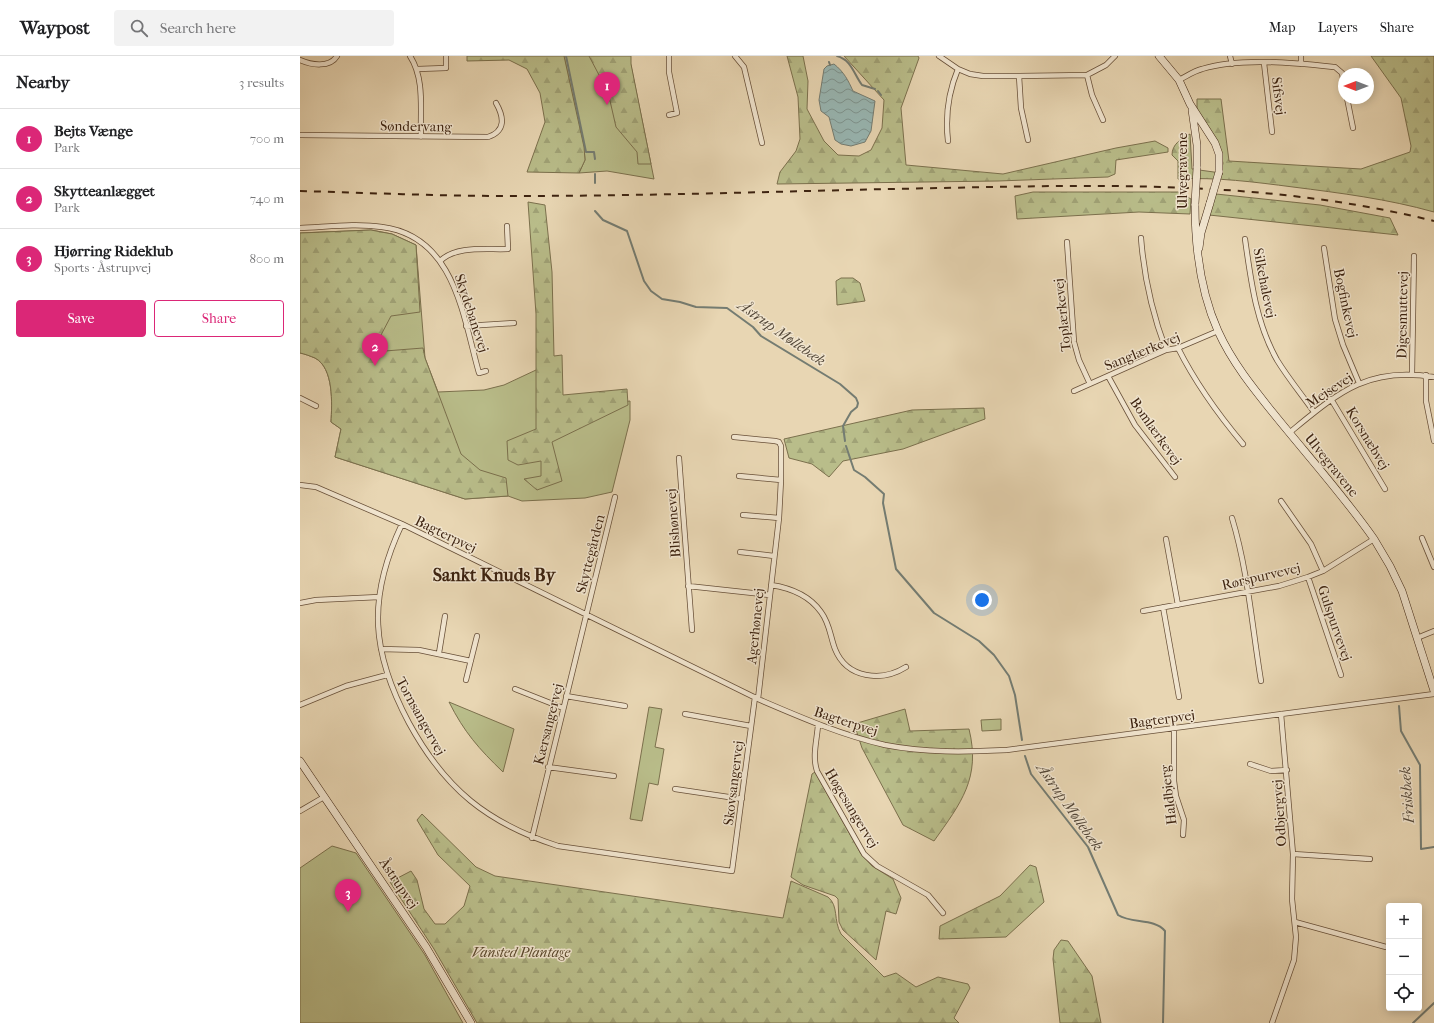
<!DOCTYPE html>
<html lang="en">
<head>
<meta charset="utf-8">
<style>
  body { margin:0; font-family:"IM FELL French Canon",serif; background:#f2f2f2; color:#202124 }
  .controls { position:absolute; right:12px; bottom:12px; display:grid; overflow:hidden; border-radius:4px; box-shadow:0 2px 10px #0003 }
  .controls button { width:36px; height:36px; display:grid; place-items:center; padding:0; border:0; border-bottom:1px solid #e0e0e0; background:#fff; color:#202124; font:20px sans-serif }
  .compass { position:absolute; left:1038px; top:12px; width:36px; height:36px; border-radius:50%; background:#fff; box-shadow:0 2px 10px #0003; rotate:270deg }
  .you { position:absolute; left:682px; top:544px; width:14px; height:14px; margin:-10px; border:3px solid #fff; border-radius:50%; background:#1a73e8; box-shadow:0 0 0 6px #1a73e833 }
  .badge { display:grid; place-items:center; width:26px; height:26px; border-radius:50%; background:#db2777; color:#fff; font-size:13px; font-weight:700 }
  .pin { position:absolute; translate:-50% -33px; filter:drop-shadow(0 1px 2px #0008) }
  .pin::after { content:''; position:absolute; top:21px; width:14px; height:12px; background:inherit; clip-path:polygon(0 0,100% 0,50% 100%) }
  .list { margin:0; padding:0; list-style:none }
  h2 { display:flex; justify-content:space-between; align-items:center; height:52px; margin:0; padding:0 16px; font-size:17px }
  h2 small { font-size:13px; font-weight:400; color:#757577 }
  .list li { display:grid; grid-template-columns:26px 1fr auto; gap:12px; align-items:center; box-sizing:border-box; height:60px; padding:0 16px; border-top:1px solid #e0e0e0 }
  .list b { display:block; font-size:15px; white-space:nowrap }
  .list p { margin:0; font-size:13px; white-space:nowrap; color:#757577 }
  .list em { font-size:13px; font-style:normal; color:#757577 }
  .actions { display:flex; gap:8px; padding:12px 16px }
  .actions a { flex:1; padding:9px 0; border:1px solid #db2777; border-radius:4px; text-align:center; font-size:14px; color:#db2777 }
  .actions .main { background:#db2777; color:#fff }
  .icon { flex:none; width:22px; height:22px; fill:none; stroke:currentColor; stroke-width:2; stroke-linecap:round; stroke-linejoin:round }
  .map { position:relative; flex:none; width:1134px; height:967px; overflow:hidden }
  header { display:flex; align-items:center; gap:24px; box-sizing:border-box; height:56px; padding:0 20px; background:#fff; border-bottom:1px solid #e0e0e0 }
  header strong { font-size:19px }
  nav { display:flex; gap:22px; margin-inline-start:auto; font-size:14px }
  .search { width:280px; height:36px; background:#f2f2f2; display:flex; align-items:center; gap:10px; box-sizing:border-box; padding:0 14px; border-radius:4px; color:#757577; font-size:15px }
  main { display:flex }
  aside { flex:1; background:#fff }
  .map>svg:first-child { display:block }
</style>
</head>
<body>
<header>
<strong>Waypost</strong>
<div class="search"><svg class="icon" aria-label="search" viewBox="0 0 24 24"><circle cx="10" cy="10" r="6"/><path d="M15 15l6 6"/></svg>Search here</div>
<nav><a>Map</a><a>Layers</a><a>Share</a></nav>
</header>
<main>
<aside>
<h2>Nearby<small>3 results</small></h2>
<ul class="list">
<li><span class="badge">1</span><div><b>Bejts Vænge</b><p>Park</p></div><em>700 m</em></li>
<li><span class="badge">2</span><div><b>Skytteanlægget</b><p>Park</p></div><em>740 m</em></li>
<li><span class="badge">3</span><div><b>Hjørring Rideklub</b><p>Sports · Åstrupvej</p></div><em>800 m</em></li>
</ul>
<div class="actions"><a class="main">Save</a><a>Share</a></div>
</aside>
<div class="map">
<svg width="1134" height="967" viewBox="0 0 1134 967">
  <defs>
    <pattern id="forest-firs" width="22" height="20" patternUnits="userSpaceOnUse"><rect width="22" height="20" fill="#b9bd8a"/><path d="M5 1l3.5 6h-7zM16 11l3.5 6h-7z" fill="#a0a276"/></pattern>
    <pattern id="water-waves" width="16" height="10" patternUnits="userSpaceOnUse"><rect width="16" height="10" fill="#98b7b4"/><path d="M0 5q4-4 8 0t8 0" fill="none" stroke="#7d9491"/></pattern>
  </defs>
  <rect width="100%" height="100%" fill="#e8d6b3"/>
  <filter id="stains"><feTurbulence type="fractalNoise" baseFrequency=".005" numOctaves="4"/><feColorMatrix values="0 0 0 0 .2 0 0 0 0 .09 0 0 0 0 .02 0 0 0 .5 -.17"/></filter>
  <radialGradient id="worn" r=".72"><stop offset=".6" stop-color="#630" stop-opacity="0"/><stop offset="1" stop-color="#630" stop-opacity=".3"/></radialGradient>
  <!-- green -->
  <path fill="#b9bd8a" stroke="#7b704d" d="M264 0H329L354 123 307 115 279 117 285 104 284 91Z
    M71 174 92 178 116 189 125 302 138 336 184 334 204 329 236 314 263 339 264 352 330 345V364L312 436 285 442 222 445 208 440 165 443 35 401 41 373 31 366C32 348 34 312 15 302 10 300 5 298 0 297V177Z
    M149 646 214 673 203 716C179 693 164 676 149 646Z
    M349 651 362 653 355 691 364 693 358 729 349 727 342 765 330 763Z
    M701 663V674L682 675 681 664Z
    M32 790 56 797 125 899 163 967H0V812Z"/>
  <!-- forest -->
  <path fill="url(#forest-firs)" stroke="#7b704d" d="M167 0H264L284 91 285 104 279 117 227 116 245 66 240 37 227 13 209 4 167 5Z
    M289 0H331V8L351 108H338L337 96 316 71 308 36Z
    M487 0H503L508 25 507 53 524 85 538 99 559 100 571 94 582 72 584 44 544 0H618L619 2 601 52 606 109 703 118 816 92 855 85 868 92V96L816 104 815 118 808 121 698 125 477 128 480 116 496 95 500 83 498 41Z
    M1071 0H1134V156C1088 143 1040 137 993 131 954 126 917 121 878 123V105L872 99C872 88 881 83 890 78L892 113 921 117 923 107 918 88 897 55V43H921L929 105 1061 113 1110 96 1111 90 1101 42Z
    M733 136H878L891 143 890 158 839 156 717 163 715 140Z
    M916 138 1020 149 1090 162 1098 179 909 159Z
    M228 146 245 149 252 216 254 300 262 299 263 339 327 333 328 349 252 386 262 425 237 434 224 423 241 420V405L218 409 208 404 207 385 236 373V258Z
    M71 174 92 178 116 189 120 256 91 260 81 279 85 295 123 292 125 302 161 398 180 414 206 422 208 440 165 443 35 401 41 373 31 366C32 348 34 312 15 302 10 300 5 298 0 297V177Z
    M541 222H553L560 227 565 245 537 249 536 225Z
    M684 352 685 363 603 393 543 405 529 421 512 408 489 402 484 383 612 354Z
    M605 653 610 675 669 673C681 722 661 747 634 785L603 769 562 692 554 668Z
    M515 716 561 798 572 810 593 823 601 842 596 858 586 855 576 904 543 874 539 866 538 843 535 840 503 829 491 821 512 718Z
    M122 758 176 811 195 820 483 862 491 825 528 841C539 850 533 864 541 878L584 921 596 917 616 931 638 921 668 928 670 932 654 962 659 967H177L134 893 90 826 111 815 117 824 124 853 135 868H145L164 850 170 830 138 799 117 764Z
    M730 809 736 811 744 846 706 881 639 883 640 870 700 840Z
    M761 884 768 885 792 920 801 967H760L753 903 754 894Z"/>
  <!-- water -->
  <path fill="url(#water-waves)" stroke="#747c72" d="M534 8C544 16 548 24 553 35L575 45 571 75 565 86 551 90 541 88 535 84 529 61 521 55 519 44 524 13 527 10Z"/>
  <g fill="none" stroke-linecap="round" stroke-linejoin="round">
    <!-- stream -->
    <path stroke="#747c72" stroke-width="2" d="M266 0 286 96H294L295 103
      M537 0C552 4 554 19 562 29L575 33
      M529 6 530 9
      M578 35 581 39
      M295 118V127
      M295 155 303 164 327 175 344 225 351 235 362 243 380 246 396 251 427 252 453 271 461 280 540 328 556 342 558 347 557 351 551 356 543 370 545 385
      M546 390 554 414 565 421 584 438 583 447 596 513 634 557 679 585 694 599 709 620 715 639 722 684
      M1099 650 1101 675 1120 709 1121 793 1134 791
      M725 700 731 718 788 791 818 859C832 868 854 862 865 875L863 967
      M1113 967 1134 947"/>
    <defs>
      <path id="street" d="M110 0C125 23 120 54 121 81
        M435 0 444 11 462 87
        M639 0 658 13 670 18 683 20H719L787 19 806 9 815 0
        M930 0 932 8
        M0 4C11 9 30 12 37 0
        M964 7 972 76
        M1001 8V0
        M118 13 146 12V0
        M787 19 792 39 803 64
        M719 20 721 52 728 84
        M879 24C887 20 894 15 902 13 940 1 995 7 1035 11L1042 17 1044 28
        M1047 42 1053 72
        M369 59 377 57 369 16V0
        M0 79 188 81C206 75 204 61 196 47
        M648 85C645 59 648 37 658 13
        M0 172C27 171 55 167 82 171 155 180 163 261 179 317L186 315
        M841 182C844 221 852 257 866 294
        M945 183C951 225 956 267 977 304 988 322 1002 339 1014 356
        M767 186 774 286 779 304 790 328
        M1024 192 1035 263 1043 289 1059 327
        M140 205C157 189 187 194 208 193L207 170
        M166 270 214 267
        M878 292C896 328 917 357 943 388
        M1112 318 1114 200
        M1126 319V345L1134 385
        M808 320 835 369 875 421
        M774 335 866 294 878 292 918 275
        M0 342 16 350
        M1031 343 1085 433
        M989 377C1038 337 1067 310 1134 321
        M434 381 475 385 479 386 481 390V424L479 462 458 643
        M379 402 392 574
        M439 420 481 424
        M0 429 16 431 102 468 458 643C500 661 541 679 585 689 626 697 666 696 707 694L1134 638
        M981 445 1011 488 1023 515
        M443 459 479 462
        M932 462C948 515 952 570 961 625
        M102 468C67 542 71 596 109 667 145 733 187 767 258 790L432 815 455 641
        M1122 482 1134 511
        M866 483 878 549
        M440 496 474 500
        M1008 521 1041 619
        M471 529C491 532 509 539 521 556 530 568 530 580 535 593 547 623 582 626 606 611
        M388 530 470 539
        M0 547 16 544 79 541
        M863 551 879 641
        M843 555 979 530 1008 521 1023 515 1074 483
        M1117 582 1134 575
        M81 593 119 594 171 605
        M139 597 145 560
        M166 624 177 580
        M215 633 263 652
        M266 640 325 650
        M0 649 46 630 87 619
        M385 658 451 670
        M518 669C517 684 512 700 517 715L564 798 577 810 628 839 643 857
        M874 673V725L876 740 884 764 883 779
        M950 708 971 715 987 714
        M248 711 314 720
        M375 733 442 743
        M0 755 24 741
        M232 782 315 441
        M993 798 1070 803
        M995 866 1086 891
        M972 967 994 904 996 881 992 843 993 798 981 658"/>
      <path id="secondary" d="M859 0 879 24 890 48 915 87 919 98V116
        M892 54 897 89V112
        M895 148C895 192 900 235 918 275 932 306 953 332 974 358 1007 399 1044 440 1074 483L1090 510 1102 535 1134 635
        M899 192 901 177 910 147
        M0 705 126 891 171 967"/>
    </defs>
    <!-- street casing -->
    <use href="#street" stroke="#685039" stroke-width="6"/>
    <!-- secondary casing -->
    <use href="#secondary" stroke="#3d2310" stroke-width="8"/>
    <!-- street -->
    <use href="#street" stroke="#f0e4ce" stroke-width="4.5"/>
    <!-- secondary -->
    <use href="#secondary" stroke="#f0e4ce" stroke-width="7"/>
    <!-- rail -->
    <path stroke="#3d2310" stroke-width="2" stroke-dasharray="7 7" stroke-linecap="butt" d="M0 135C70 137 141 140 211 140 337 140 463 136 588 133 773 130 952 120 1134 165"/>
    <defs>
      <path id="secondary-bridge" d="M910 147 919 116
        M895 148 897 112"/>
    </defs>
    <!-- secondary-bridge casing -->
    <use href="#secondary-bridge" stroke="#3d2310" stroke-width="8" stroke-linecap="butt"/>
    <!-- secondary-bridge -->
    <use href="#secondary-bridge" stroke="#f0e4ce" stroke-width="7"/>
  </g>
  <g text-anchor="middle" stroke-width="3" stroke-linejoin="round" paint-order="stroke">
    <!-- street labels -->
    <g font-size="14" fill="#3d2310" stroke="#f0e4ce">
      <text transform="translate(979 40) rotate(83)" y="5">Sifsvej</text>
      <text transform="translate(116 70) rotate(1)" y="5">Søndervang</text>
      <text transform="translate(882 115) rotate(-90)" y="5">Ulvegravene</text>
      <text transform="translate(965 227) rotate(79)" y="5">Silkehalevej</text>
      <text transform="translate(1046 247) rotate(78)" y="5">Bogfinkevej</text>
      <text transform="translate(172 257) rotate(72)" y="5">Skydebanevej</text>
      <text transform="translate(762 259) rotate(-96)" y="5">Toplærkevej</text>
      <text transform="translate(1102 259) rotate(-89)" y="5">Digesmuttevej</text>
      <text transform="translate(842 295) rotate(-22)" y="5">Sanglærkevej</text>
      <text transform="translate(1029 334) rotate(-33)" y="5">Mejsevej</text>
      <text transform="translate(856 375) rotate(55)" y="5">Bomlærkevej</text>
      <text transform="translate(1068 382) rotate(59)" y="5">Korsnæbvej</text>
      <text transform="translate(1032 409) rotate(51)" y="5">Ulvegravene</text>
      <text transform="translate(373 467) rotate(-94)" y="5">Blishønevej</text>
      <text transform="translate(146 478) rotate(26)" y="5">Bagterpvej</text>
      <text transform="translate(290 498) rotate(-76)" y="5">Skyttegården</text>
      <text transform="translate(961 520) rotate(-13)" y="5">Rørspurvevej</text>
      <text transform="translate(1035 567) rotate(71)" y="5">Gulspurvevej</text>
      <text transform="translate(455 570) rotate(-84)" y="5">Agerhønevej</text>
      <text transform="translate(121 660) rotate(61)" y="5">Tornsangervej</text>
      <text transform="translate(862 663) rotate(-8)" y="5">Bagterpvej</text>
      <text transform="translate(546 665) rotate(18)" y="5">Bagterpvej</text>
      <text transform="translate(248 668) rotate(-76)" y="5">Kærsangervej</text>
      <text transform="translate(433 727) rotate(-83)" y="5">Skovsangervej</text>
      <text transform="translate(868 739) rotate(-97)" y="5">Haldbjerg</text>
      <text transform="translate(552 752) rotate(59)" y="5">Høgesangervej</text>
      <text transform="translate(979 757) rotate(-94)" y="5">Odbjergvej</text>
      <text transform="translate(99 827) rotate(56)" y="5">Åstrupvej</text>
    </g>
    <!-- park labels -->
    <g font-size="14" font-style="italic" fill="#5c4a2e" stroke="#f0e4ce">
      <text x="221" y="901">Vansted Plantage</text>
    </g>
    <!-- water labels -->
    <g font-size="15" font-style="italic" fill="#544839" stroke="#f0e4ce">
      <text transform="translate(482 277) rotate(35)" y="5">Åstrup Møllebæk</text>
      <text transform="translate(1107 739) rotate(-94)" y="5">Friskbæk</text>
      <text transform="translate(770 751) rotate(55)" y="5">Åstrup Møllebæk</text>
    </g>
    <!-- district labels -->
    <g font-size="18" font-weight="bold" fill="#3d2310" stroke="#f0e4ce">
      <text x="194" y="525">Sankt Knuds By</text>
    </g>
  </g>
  <rect width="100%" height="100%" filter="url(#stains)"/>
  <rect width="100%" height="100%" fill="url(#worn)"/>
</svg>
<div class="controls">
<button>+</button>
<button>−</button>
<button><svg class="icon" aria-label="locate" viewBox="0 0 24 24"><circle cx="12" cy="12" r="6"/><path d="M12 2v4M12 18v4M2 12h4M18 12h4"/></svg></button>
</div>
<svg class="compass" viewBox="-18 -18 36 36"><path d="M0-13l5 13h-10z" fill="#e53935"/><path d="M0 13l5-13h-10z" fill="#757577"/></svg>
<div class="you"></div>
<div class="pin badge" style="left:307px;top:49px">1</div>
<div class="pin badge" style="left:75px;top:310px">2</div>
<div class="pin badge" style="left:48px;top:856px">3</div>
</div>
</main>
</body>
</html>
